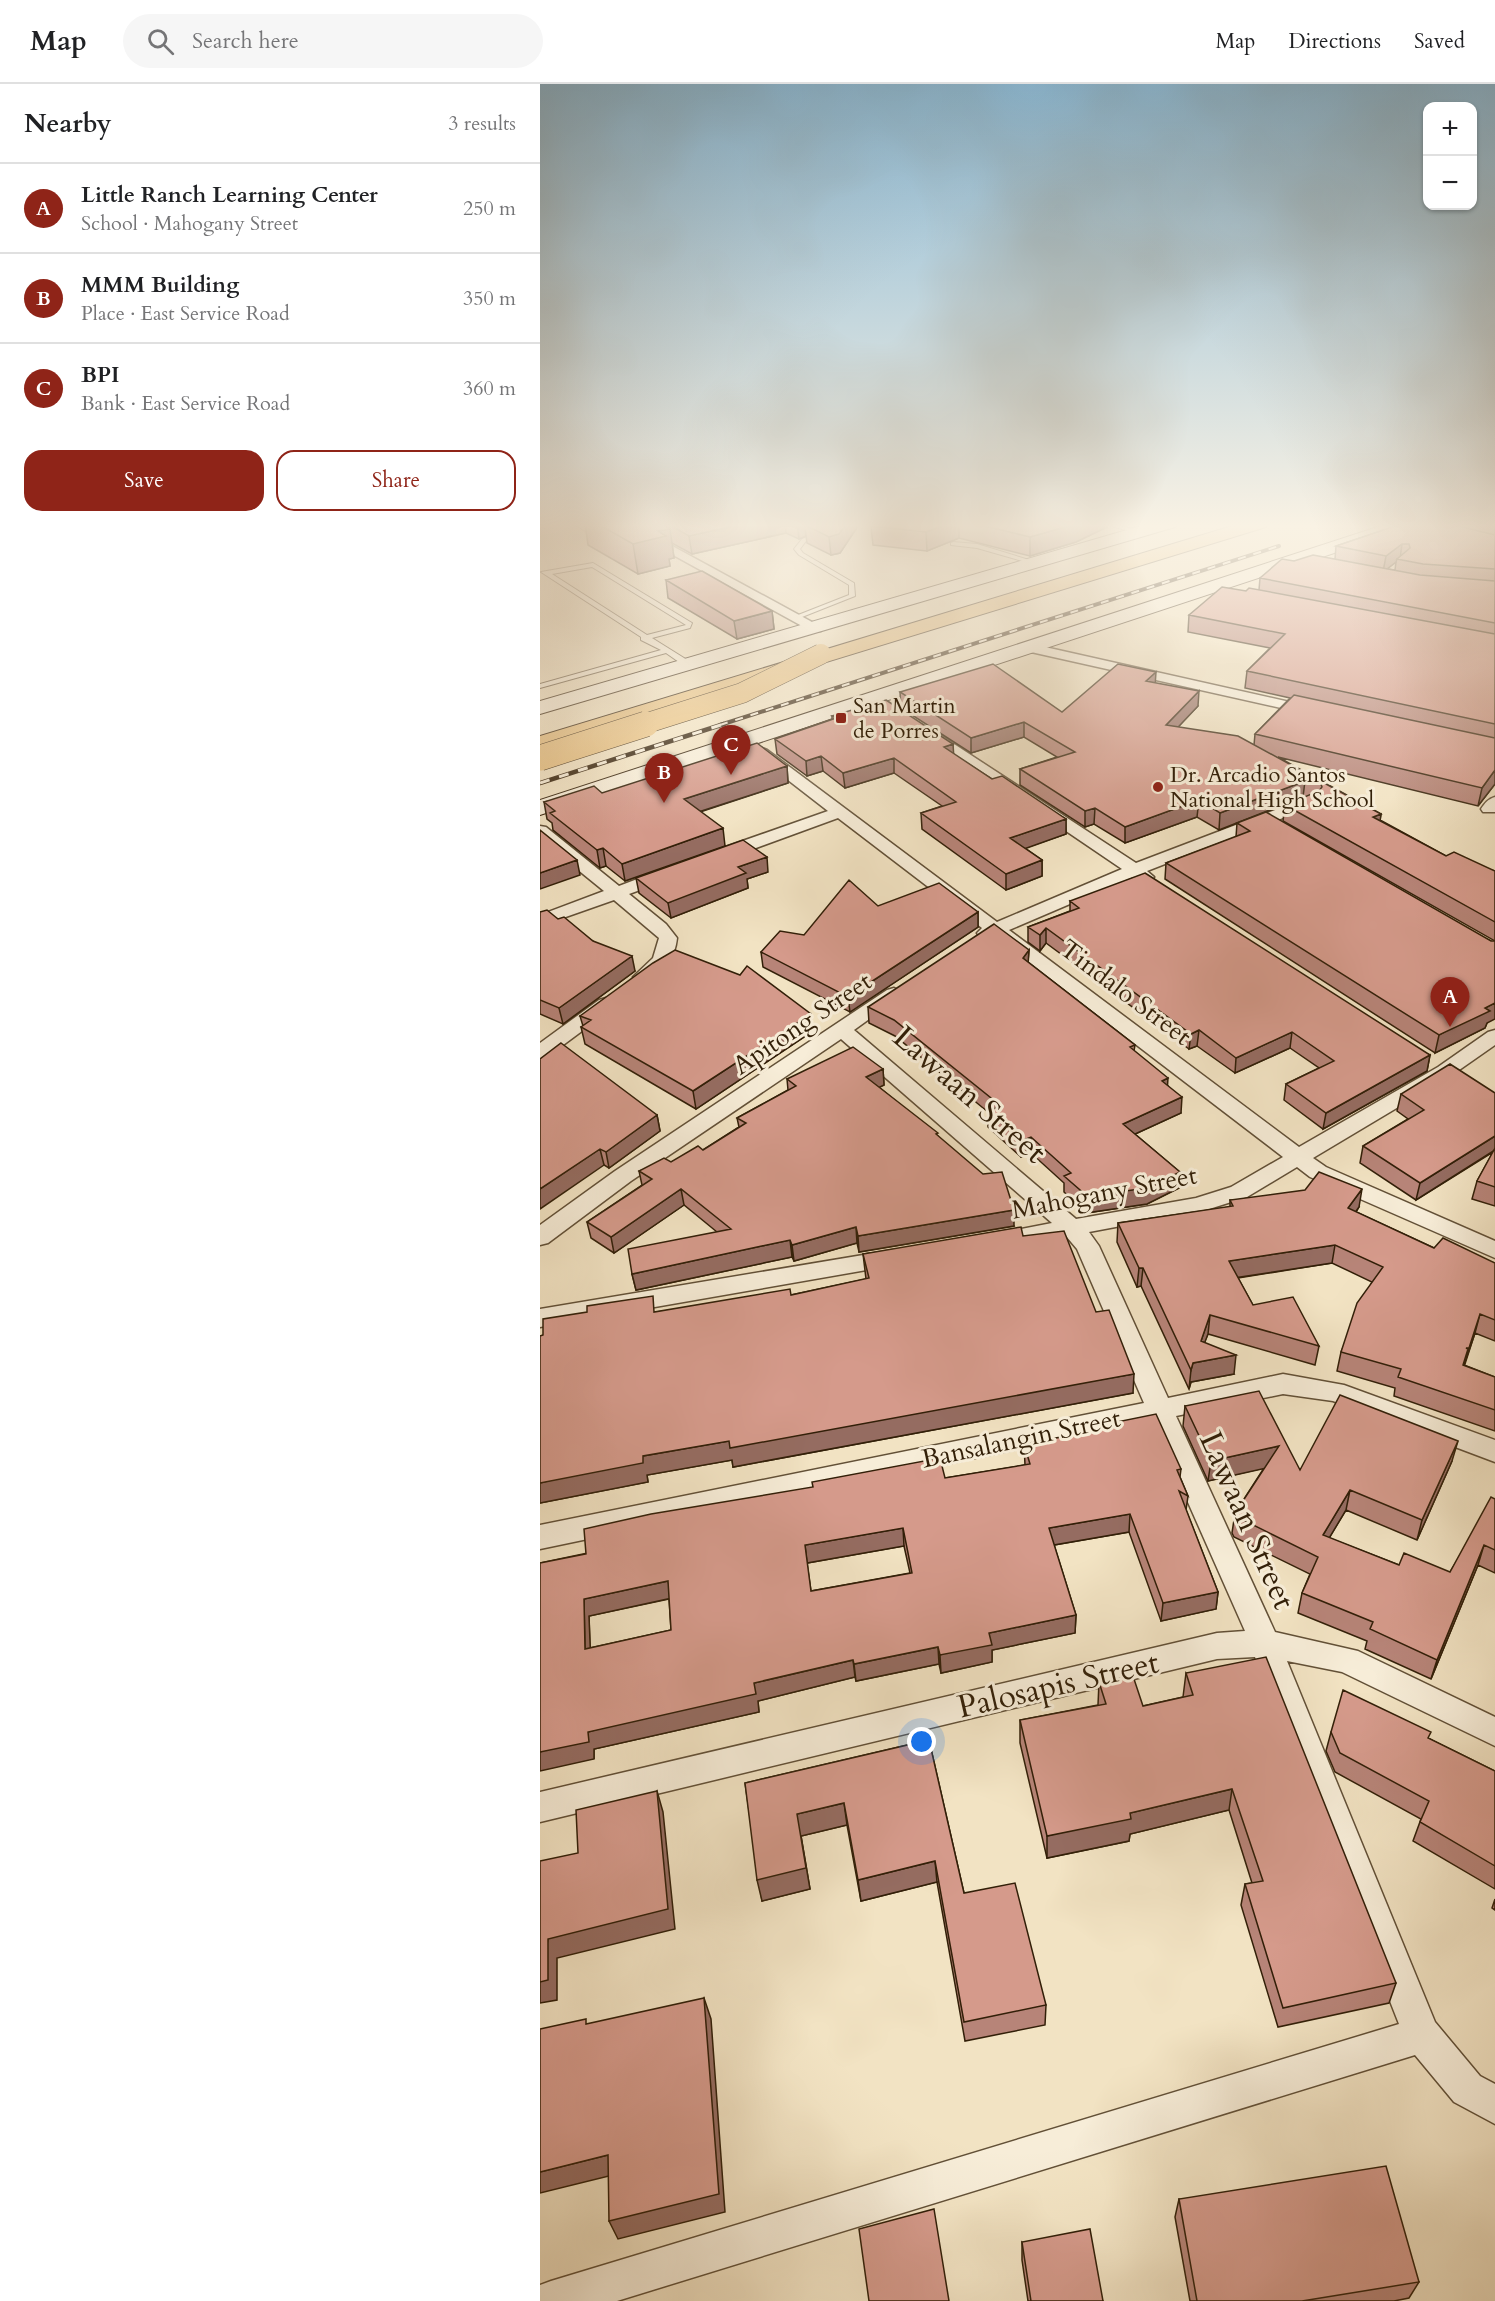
<!DOCTYPE html>
<html lang="en">
<head>
<meta charset="utf-8">
<style>
  body { margin:0; font-family:Cardo,serif; background:#f6f6f6; color:#202124 }
  .controls { position:absolute; right:18px; top:18px; display:grid; overflow:hidden; border-radius:12px; box-shadow:0 2px 4px #0004 }
  .controls button { width:54px; height:54px; display:grid; place-items:center; padding:0; border:0; border-bottom:2px solid #e0e0e0; background:#fff; color:#202124; font:30px sans-serif }
  .you { position:absolute; left:382px; top:1658px; width:21px; height:21px; margin:-15px; border:4px solid #fff; border-radius:50%; background:#1a73e8; box-shadow:0 0 0 9px #1a73e833 }
  .badge { display:grid; place-items:center; width:39px; height:39px; border-radius:50%; background:#8f2418; color:#fff; font-size:20px; font-weight:700 }
  .pin { position:absolute; translate:-50% -50px; filter:drop-shadow(0 2px 3px #0008) }
  .pin::after { content:''; position:absolute; top:32px; width:21px; height:18px; background:inherit; clip-path:polygon(0 0,100% 0,50% 100%) }
  .list { margin:0; padding:0; list-style:none }
  h2 { display:flex; justify-content:space-between; align-items:center; height:78px; margin:0; padding:0 24px; font-size:26px }
  h2 small { font-size:20px; font-weight:400; color:#757577 }
  .list li { display:grid; grid-template-columns:39px 1fr auto; gap:18px; align-items:center; box-sizing:border-box; height:90px; padding:0 24px; border-top:2px solid #e0e0e0 }
  .list b { display:block; font-size:22px; white-space:nowrap }
  .list p { margin:0; font-size:20px; white-space:nowrap; color:#757577 }
  .list em { font-size:20px; font-style:normal; color:#757577 }
  .actions { display:flex; gap:12px; padding:18px 24px }
  .actions a { flex:1; padding:14px 0; border:2px solid #8f2418; border-radius:18px; text-align:center; font-size:21px; color:#8f2418 }
  .actions .main { background:#8f2418; color:#fff }
  .icon { flex:none; width:33px; height:33px; fill:none; stroke:currentColor; stroke-width:2; stroke-linecap:round; stroke-linejoin:round }
  .map { position:relative; flex:none; width:955px; height:2217px; overflow:hidden }
  header { display:flex; align-items:center; gap:36px; box-sizing:border-box; height:84px; padding:0 30px; background:#fff; border-bottom:2px solid #e0e0e0 }
  header strong { font-size:28px }
  nav { display:flex; gap:33px; margin-inline-start:auto; font-size:21px }
  .search { width:420px; height:54px; background:#f6f6f6; display:flex; align-items:center; gap:15px; box-sizing:border-box; padding:0 21px; border-radius:33px; color:#757577; font-size:22px }
  main { display:flex }
  aside { flex:1; background:#fff }
  .map>svg:first-child { display:block }
</style>
</head>
<body>
<header>
<strong>Map</strong>
<div class="search"><svg class="icon" aria-label="search" viewBox="0 0 24 24"><circle cx="10" cy="10" r="6"/><path d="M15 15l6 6"/></svg>Search here</div>
<nav><a>Map</a><a>Directions</a><a>Saved</a></nav>
</header>
<main>
<aside>
<h2>Nearby<small>3 results</small></h2>
<ul class="list">
<li><span class="badge">A</span><div><b>Little Ranch Learning Center</b><p>School · Mahogany Street</p></div><em>250 m</em></li>
<li><span class="badge">B</span><div><b>MMM Building</b><p>Place · East Service Road</p></div><em>350 m</em></li>
<li><span class="badge">C</span><div><b>BPI</b><p>Bank · East Service Road</p></div><em>360 m</em></li>
</ul>
<div class="actions"><a class="main">Save</a><a>Share</a></div>
</aside>
<div class="map">
<svg width="955" height="2217" viewBox="0 0 955 2217">
  <rect width="100%" height="100%" fill="#f2e3c3"/>
  <filter id="stains"><feTurbulence type="fractalNoise" baseFrequency=".00333" numOctaves="4"/><feColorMatrix values="0 0 0 0 .2 0 0 0 0 .09 0 0 0 0 .02 0 0 0 .5 -.17"/></filter>
  <radialGradient id="worn" r=".72"><stop offset=".6" stop-color="#630" stop-opacity="0"/><stop offset="1" stop-color="#630" stop-opacity=".3"/></radialGradient>
  <g fill="none" stroke-linecap="round" stroke-linejoin="round">
    <defs>
      <path id="service" d="M32 439H39L52 447 47 448Z
        M305 439H314L266 457 260 465 263 469 314 499 315 512 257 535H253V533L309 511V501L259 471 254 465 262 455Z
        M561 439H571L603 448 600 450Z
        M413 458 437 460 499 479 496 481 437 464 411 461V459Z
        M53 479 152 539 150 544 112 554 152 579V583H146L126 569 0 604V600L121 566 101 556V553L1 488ZM52 483 146 541 107 551 12 490Z"/>
      <path id="minor" d="M75 439H90L283 544 281 547H271Z
        M487 559 772 623 779 627 772 631 482 566 480 563Z
        M388 643 596 779 764 715H776L778 718 776 721 607 787 614 793 611 797 605 798 593 793 469 846 759 1063 898 983 948 948 955 946V961L912 991 773 1074 786 1083 955 1157V1174L770 1093 757 1083 707 1113 666 1126 549 1148 559 1162 628 1314 743 1290 804 1301 955 1356V1378L793 1317 743 1310 636 1332 735 1548 818 1567 955 1633V1662L802 1588 747 1577 895 1938 940 1992 955 2000V2040L914 2018 875 1971 77 2217H0V2201L11 2197 859 1940 715 1573 677 1575 0 1738V1708L677 1549 705 1547 612 1337 0 1465V1441L604 1319 537 1165 526 1152 469 1163 461 1161 457 1155 461 1149 512 1139 301 955 91 1097 8 1159 0 1161V1141L75 1087 347 906 354 904 364 910 314 946 536 1135 656 1114 691 1103 743 1073 454 852 440 853 437 849 442 844 298 734 186 775 180 776 172 771 174 767 288 727 217 672 214 669 222 664 227 666 457 838 582 785 383 650 381 647Z
        M955 713V728H943L941 725C945 719 948 715 955 713Z
        M0 742 6 743 79 802 121 786H133L136 790 133 794 89 810 126 840 137 854C135 874 122 894 102 899L93 893 113 874 119 854 74 816 0 842V831L64 807 0 755Z
        M66 914 76 920 73 924 7 973 0 975V959L59 916Z
        M353 1166 361 1168 365 1174 361 1180 0 1243V1225Z"/>
      <path id="secondary" d="M611 439H637L635 443 0 630V617Z
        M850 439H875L873 443 0 731V716Z"/>
      <path id="motorway" d="M702 439H728L726 443 0 666V652Z"/>
    </defs>
    <!-- service casing -->
    <use href="#service" stroke="#625037" stroke-width="2"/>
    <!-- minor casing -->
    <use href="#minor" stroke="#625037" stroke-width="3"/>
    <!-- secondary casing -->
    <use href="#secondary" stroke="#321f08" stroke-width="2"/>
    <!-- motorway casing -->
    <use href="#motorway" stroke="#321f08" stroke-width="2"/>
    <!-- service -->
    <use href="#service" fill="#f7edd8" fill-rule="evenodd"/>
    <!-- minor -->
    <use href="#minor" fill="#f7edd8" fill-rule="evenodd"/>
    <!-- secondary -->
    <use href="#secondary" fill="#f7edd8" fill-rule="evenodd"/>
    <!-- motorway -->
    <use href="#motorway" fill="#e9c282" fill-rule="evenodd"/>
    <defs>
      <path id="rail-far1" d="M180 641 739 462"/>
      <path id="rail" d="M0 699 184 640"/>
    </defs>
    <!-- rail-far1 casing -->
    <use href="#rail-far1" stroke="#321f08" stroke-width="4"/>
    <!-- rail casing -->
    <use href="#rail" stroke="#321f08" stroke-width="4.5"/>
    <!-- rail-far1 -->
    <use href="#rail-far1" stroke="#f7edd8" stroke-width="2" stroke-dasharray="8" stroke-linecap="butt"/>
    <!-- rail -->
    <use href="#rail" stroke="#f7edd8" stroke-width="3" stroke-dasharray="10" stroke-linecap="butt"/>
    <defs>
      <path id="motorway-bridge-far1" d="M101 641 202 609 281 570"/>
      <path id="motorway-bridge" d="M0 674 106 640"/>
    </defs>
    <!-- motorway-bridge-far1 casing -->
    <use href="#motorway-bridge-far1" stroke="#321f08" stroke-width="21" stroke-linecap="butt"/>
    <!-- motorway-bridge casing -->
    <use href="#motorway-bridge" stroke="#321f08" stroke-width="26" stroke-linecap="butt"/>
    <!-- motorway-bridge-far1 -->
    <use href="#motorway-bridge-far1" stroke="#e9c282" stroke-width="20"/>
    <!-- motorway-bridge -->
    <use href="#motorway-bridge" stroke="#e9c282" stroke-width="25"/>
  </g>
  <!-- wall -->
  <path fill="#b78478" stroke="#321f08" stroke-width="1.5" fill-rule="evenodd" d="M45 439H320L300 469 291 471 267 459 266 452 259 455 246 449 152 470 132 459 134 474 129 475 130 482 98 490 48 461Z
    M336 439H567V443L536 458 490 472 419 454 387 467 333 461 331 442Z
    M864 439H955V700L938 722 738 673 841 730 840 736 906 772 955 787V857L743 737 745 721 765 713 679 746 657 733 585 759 554 740 545 743 480 701V685L517 673 484 653 431 669 361 624 360 608 522 628 615 599 658 622 638 643 714 661 715 650 750 614 705 604 707 587 730 564 648 548 649 531 706 507 719 506 720 494 754 477 795 475 796 462ZM856 478 855 486 847 485Z
    M126 496 232 527 234 545 197 555 128 514Z
    M292 632 413 660V670L452 695 526 735V750L485 764 502 776V792L466 806 382 745 381 729 402 722 354 689 305 704 283 687 267 692 237 670 235 655 292 635Z
    M247 682 248 699 160 728 185 762 85 797 66 782 60 784 13 746 12 739 7 735 4 718Z
    M697 739 951 857 947 939 945 944 895 969 625 795 626 779 696 753Z
    M228 788 207 795 208 804 131 834 99 809 96 794Z
    M530 817 890 971 887 987 783 1045 744 1016 746 1000 779 984 750 964 695 989 657 962 649 965 506 859 500 867 488 858V843L530 827Z
    M338 822 438 828V843L310 928 223 883 221 868Z
    M0 828 18 835 53 857 95 887 23 940 0 930Z
    M489 866 488 878 595 961 594 967 628 1002 641 1029 595 1050 640 1088 639 1104 607 1120 546 1129 524 1108V1099L491 1069 481 1073 448 1043V1028L355 952 329 939 328 923Z
    M40 932 273 947 156 1025 45 960 41 943 43 942Z
    M0 975 117 1031 120 1047 69 1084 64 1081Z
    M343 985 344 1001 339 1003 398 1052 474 1142 319 1168 317 1159 254 1177 252 1173 96 1206 92 1190 177 1148 144 1121 74 1169 51 1154 47 1138 102 1101 99 1087 131 1078 163 1066 199 1043 197 1034 248 1006 247 995Z
    M955 1009V1122L932 1115 937 1097 953 1068 876 1116 820 1079 823 1062 868 1035 857 1027 861 1010Z
    M690 1116 819 1123 816 1128 894 1164 955 1179V1257L935 1249 924 1281 955 1293V1347L854 1312 855 1304 797 1287 801 1268 832 1198 792 1179 698 1194 713 1221 779 1262 775 1281 668 1250 664 1259 694 1290 651 1298 649 1305 601 1202 597 1203 577 1158 578 1139 690 1123Z
    M483 1152 556 1228 593 1309 193 1383 192 1376 107 1391 108 1398 0 1419V1252L116 1228 251 1211 326 1195 323 1170Z
    M645 1322 760 1386 912 1377 877 1456 806 1426 789 1454 859 1481 910 1488 955 1415V1489L938 1481 891 1595 825 1565 827 1557 758 1529 762 1509 770 1490 694 1453 692 1449 695 1429 724 1384 668 1397 643 1342Z
    M557 1342 641 1385 640 1393 648 1412 646 1426 678 1508 676 1525 621 1537 589 1448 514 1461 536 1531 535 1549 452 1566V1578L401 1589 399 1580 316 1597 315 1593 218 1617 219 1628 54 1665V1675L0 1479 405 1394 485 1381 484 1360 557 1346ZM364 1462 370 1489 271 1507 267 1479ZM129 1515 131 1546 50 1564 49 1532Z
    M646 1589 856 1899 849 1919 738 1943 701 1821 705 1800 712 1799 689 1726 590 1750 589 1757 507 1774 480 1659V1636L558 1621 559 1598 603 1622 643 1613Z
    M791 1648 888 1654 955 1687V1805L873 1757 881 1735 795 1688 786 1667Z
    M389 1656 424 1809 506 1921 505 1941 425 1957 397 1798 321 1817 307 1741 261 1752 270 1805 222 1817 205 1699Z
    M955 1815V1826L952 1824Z
    M639 2115 879 2198 869 2214 854 2217H650L635 2133Z
    M482 2158 563 2217H488L482 2176Z"/>
  <!-- shaded-wall -->
  <path fill="#956c61" stroke="#321f08" stroke-width="1.5" d="M207 439H245L246 449 152 470 149 452Z
    M257 439H299L265 441 266 452 259 455Z
    M307 439H320L300 469 291 471 289 453Z
    M410 439H419V454L387 467 386 448Z
    M539 439H567V443L536 458 490 472V453Z
    M130 445 134 474 129 475 130 482 98 490 93 460 118 447Z
    M862 460 860 475H857L856 478 843 488 846 472Z
    M232 527 234 545 197 555 194 537Z
    M616 588 615 603 606 597Z
    M659 607 658 622 625 657 626 641Z
    M484 638V653L431 669V654Z
    M413 660 414 675 404 663Z
    M281 672 283 687 267 692 266 677Z
    M354 674V689L305 704 303 689Z
    M247 682 248 699 146 732 144 715Z
    M955 686V700L938 722 942 704Z
    M765 697 763 713 679 746 680 729Z
    M659 716 657 733 585 759V743Z
    M555 724 554 740 545 743V727Z
    M841 730 839 746 833 733Z
    M526 735V750L470 770V754Z
    M183 744 185 762 85 797 82 780Z
    M63 764 66 782 60 784 57 766Z
    M227 773 228 788 207 795 208 804 131 834 128 819 198 783Z
    M37 776 40 791 0 805V789Z
    M502 776V792L466 806V790Z
    M438 828V843L310 928 308 913Z
    M506 844V859L500 867V851Z
    M489 866 488 881 483 874Z
    M92 872 95 887 23 940 19 924Z
    M955 919V935L947 939 945 944 895 969 899 951 945 924Z
    M271 930 273 947 156 1025 153 1007Z
    M659 946 657 962 649 965 651 950Z
    M752 948 750 964 695 989 696 974Z
    M890 971 887 987 783 1045 786 1029Z
    M343 985 344 1001 328 1009 326 993Z
    M628 994 627 1009 622 997Z
    M642 1013 641 1029 582 1056 583 1040Z
    M117 1031 120 1047 69 1084 66 1068Z
    M955 1052V1066L876 1116 880 1099Z
    M491 1053V1069L481 1073V1057Z
    M60 1065 64 1081 0 1125V1105Z
    M640 1088 639 1104 607 1120 546 1129 547 1112Z
    M141 1105 144 1121 74 1169 71 1153Z
    M822 1105 819 1123 805 1143 808 1124Z
    M474 1126V1142L319 1168 318 1152Z
    M316 1143 317 1159 254 1177 252 1161Z
    M250 1156 252 1173 96 1206 92 1190Z
    M795 1161 792 1179 687 1195 689 1177Z
    M599 1184H603L601 1202 597 1203Z
    M940 1230 935 1249 924 1283 929 1264Z
    M670 1231 668 1250 658 1276 661 1257Z
    M696 1271 694 1290 651 1298 649 1305 651 1286 653 1279Z
    M594 1290 593 1309 193 1383 192 1376 107 1391 108 1398 0 1419V1399L103 1372 189 1357Z
    M918 1357 912 1377 877 1456 882 1436Z
    M739 1362 735 1382 668 1397 671 1377Z
    M810 1406 806 1426 779 1471 783 1451Z
    M590 1430 589 1448 508 1462 509 1444Z
    M363 1444 364 1462 267 1479 265 1461Z
    M944 1461 938 1481 891 1595 897 1576Z
    M128 1497 132 1514 49 1532 51 1582 45 1565 44 1515Z
    M678 1508 676 1525 621 1537 623 1519Z
    M536 1531 535 1549 452 1566V1578L401 1589 400 1571 449 1549Z
    M398 1563 399 1580 316 1597 314 1580Z
    M313 1576 315 1593 218 1617 219 1628 54 1665V1675L0 1687V1668L48 1648 214 1599Z
    M692 1705 689 1726 590 1750 589 1757 507 1774V1752L590 1729Z
    M117 1707 123 1728 135 1845 17 1874V1916L0 1919V1898L8 1855Z
    M304 1719 307 1741 261 1752 270 1805 222 1817 217 1796 257 1730Z
    M395 1777 397 1798 321 1817 318 1796Z
    M164 1914 171 1935 185 2128 78 2155 69 2137Z
    M68 2071 77 2090 0 2109V2088Z"/>
  <!-- building -->
  <path fill="#d59a8b" stroke="#321f08" stroke-width="1.5" fill-rule="evenodd" d="M56 439H119L130 445 118 447 126 452 93 460Z
    M126 439H207L149 452Z
    M271 439H307L299 450 289 453 265 441Z
    M336 439H410L386 448 331 442Z
    M432 439H539L490 453Z
    M864 439H907L955 451V485L883 480 857 475 870 464 869 460H862L846 472 796 462Z
    M773 471 880 491 955 497V539L720 494 742 475 754 477Z
    M162 487 232 527 194 537 126 496Z
    M682 503 706 507 709 504 955 550V640L707 587 745 550 649 531Z
    M453 580 522 628 578 580 616 588 606 597 659 607 626 641 698 652 841 730 833 733 906 772 914 768 955 787V838L745 721 779 707 782 703 780 698 765 697 680 729 659 716 585 743 555 724 545 727 480 685 535 668 484 638 431 654 360 608Z
    M754 611 955 654V686L942 704 715 650Z
    M346 616 413 660 404 663 452 695 462 692 526 735 470 754 502 776 466 790 381 729 416 718 354 674 303 689 281 672 266 677 235 655 296 634 292 632Z
    M217 659 247 682 144 715 183 744 82 780 63 764 57 766 10 729 15 727 4 718 54 702 62 709Z
    M726 728 951 857H955V919L945 924 950 927 899 951 626 779 710 747 697 739Z
    M0 746 37 776 0 789Z
    M203 756 227 773 198 783 206 789 128 819 96 794Z
    M605 789 890 971 786 1029 746 1000 794 977 752 948 696 974 659 946 651 950 506 844 500 851 488 843 539 824 530 817Z
    M309 796 338 822 399 799 438 828 308 913 221 868 240 847 264 851Z
    M7 826 18 835 24 833 53 857 92 872 19 924 0 916V828Z
    M454 840 489 866 483 874 595 961 590 963 628 994 622 997 642 1013 583 1040 640 1088 608 1104 547 1112 524 1092 531 1089 491 1053 481 1057 448 1027 461 1022 354 936 328 923Z
    M135 866 200 891 207 882 271 930 153 1007 41 943 51 936 40 932 113 879Z
    M21 959 117 1031 66 1068 60 1065 0 1105V975Z
    M313 963 343 985 326 993 398 1049 396 1050 443 1090 462 1088 474 1126 318 1152 316 1143 252 1161 250 1156 92 1190 88 1165 191 1145 141 1105 71 1153 47 1138 112 1095 99 1087 124 1074 131 1078 158 1062 163 1066 206 1039 197 1034 256 1002 247 995Z
    M910 980 955 1009V1052L880 1099 823 1062 884 1026 861 1010Z
    M955 1064V1103L937 1097Z
    M779 1088 822 1105 808 1124 894 1164 903 1154 955 1179V1236L940 1230 929 1264H926L928 1265 923 1281 955 1293V1326L858 1293 861 1285 801 1268 817 1219 843 1183 795 1161 689 1177 713 1221 753 1213 779 1262 670 1231 661 1257 696 1271 653 1279 651 1286 603 1184H599L578 1139 693 1122 690 1116 765 1106Z
    M481 1143 483 1152 524 1147 556 1228 569 1226 594 1290 190 1364 189 1357 103 1372V1379L0 1399V1252L3 1251V1235L47 1228V1222L113 1212 114 1228 250 1205 251 1211 329 1194 323 1170Z
    M719 1307 760 1386 800 1311 918 1357 882 1436 810 1406 783 1451 859 1481 864 1469 910 1488 951 1413 955 1415V1466L944 1461 897 1576 830 1545 833 1538 762 1509 778 1473 697 1433 695 1429 739 1362 671 1377 645 1322Z
    M616 1330 641 1385 637 1386 648 1412 639 1407 678 1508 623 1519 590 1430 509 1444 536 1531 449 1549 452 1561 400 1571 398 1563 314 1580 313 1576 214 1599 216 1610 48 1648 49 1658 0 1668V1479L46 1470 44 1445 111 1430 273 1403 272 1398 400 1374 405 1394 490 1380 484 1360 559 1346 557 1342ZM363 1444 372 1489 271 1507 265 1461ZM128 1497 131 1546 45 1565 44 1515Z
    M726 1573 856 1899 743 1924 705 1800 723 1797 692 1705 590 1729 591 1735 507 1752 480 1636 566 1620 559 1598 593 1592 603 1622 653 1611 646 1589Z
    M803 1606 891 1648 888 1654 955 1687V1782L880 1738 889 1717 800 1669 791 1648Z
    M389 1656 424 1809 475 1799 506 1921 424 1938 395 1777 318 1796 304 1719 257 1730 266 1784 217 1796 205 1699Z
    M117 1707 128 1825 8 1855V1896L0 1898V1777L38 1769 36 1726Z
    M164 1914 179 2110 69 2137 68 2071 0 2088V1945L46 1935V1940Z
    M846 2082 879 2198 762 2217H657L639 2115Z
    M394 2125 409 2217H329L319 2145Z
    M550 2145 563 2217H491L482 2158Z"/>
  <!-- sky -->
  <linearGradient id="sky" x2="0" y2="1"><stop stop-color="#89b8d5"/><stop offset="0.59" stop-color="#f9f2e4"/><stop offset="1" stop-color="#f9f2e4" stop-opacity="0"/></linearGradient>
  <rect width="955" height="749" fill="url(#sky)"/>
  <!-- markers -->
  <g fill="#8f2418" stroke="#f7edd8" stroke-width="2">
    <rect x="295" y="628" width="12" height="12" rx="3"/>
    <circle cx="618" cy="703" r="6"/>
  </g>
  <g text-anchor="middle" stroke-width="6" stroke-linejoin="round" paint-order="stroke">
    <!-- far-poi labels -->
    <g font-size="22" fill="#321f08" stroke="#f7edd8" text-anchor="start">
      <text x="313" y="629">San Martin<tspan x="313" dy="25">de Porres</tspan></text>
      <text x="630" y="698">Dr. Arcadio Santos<tspan x="630" dy="25">National High School</tspan></text>
    </g>
    <!-- street labels -->
    <g font-size="26" fill="#321f08" stroke="#f7edd8">
      <text transform="translate(586 908) rotate(37)" y="9">Tindalo Street</text>
      <text transform="translate(262 939) rotate(-34)" y="9">Apitong Street</text>
      <text transform="translate(564 1108) rotate(-11)" y="9">Mahogany Street</text>
      <text transform="translate(481 1354) rotate(-12)" y="9">Bansalangin Street</text>
    </g>
    <!-- near-street labels -->
    <g font-size="32" fill="#321f08" stroke="#f7edd8">
      <text transform="translate(430 1010) rotate(41)" y="11">Lawaan Street</text>
      <text transform="translate(708 1436) rotate(66)" y="11">Lawaan Street</text>
      <text transform="translate(518 1600) rotate(-13)" y="11">Palosapis Street</text>
    </g>
  </g>
  <rect width="100%" height="100%" filter="url(#stains)"/>
  <rect width="100%" height="100%" fill="url(#worn)"/>
</svg>
<div class="controls">
<button>+</button>
<button>−</button>
</div>
<div class="you"></div>
<div class="pin badge" style="left:910px;top:943px">A</div>
<div class="pin badge" style="left:124px;top:719px">B</div>
<div class="pin badge" style="left:191px;top:691px">C</div>
</div>
</main>
</body>
</html>
